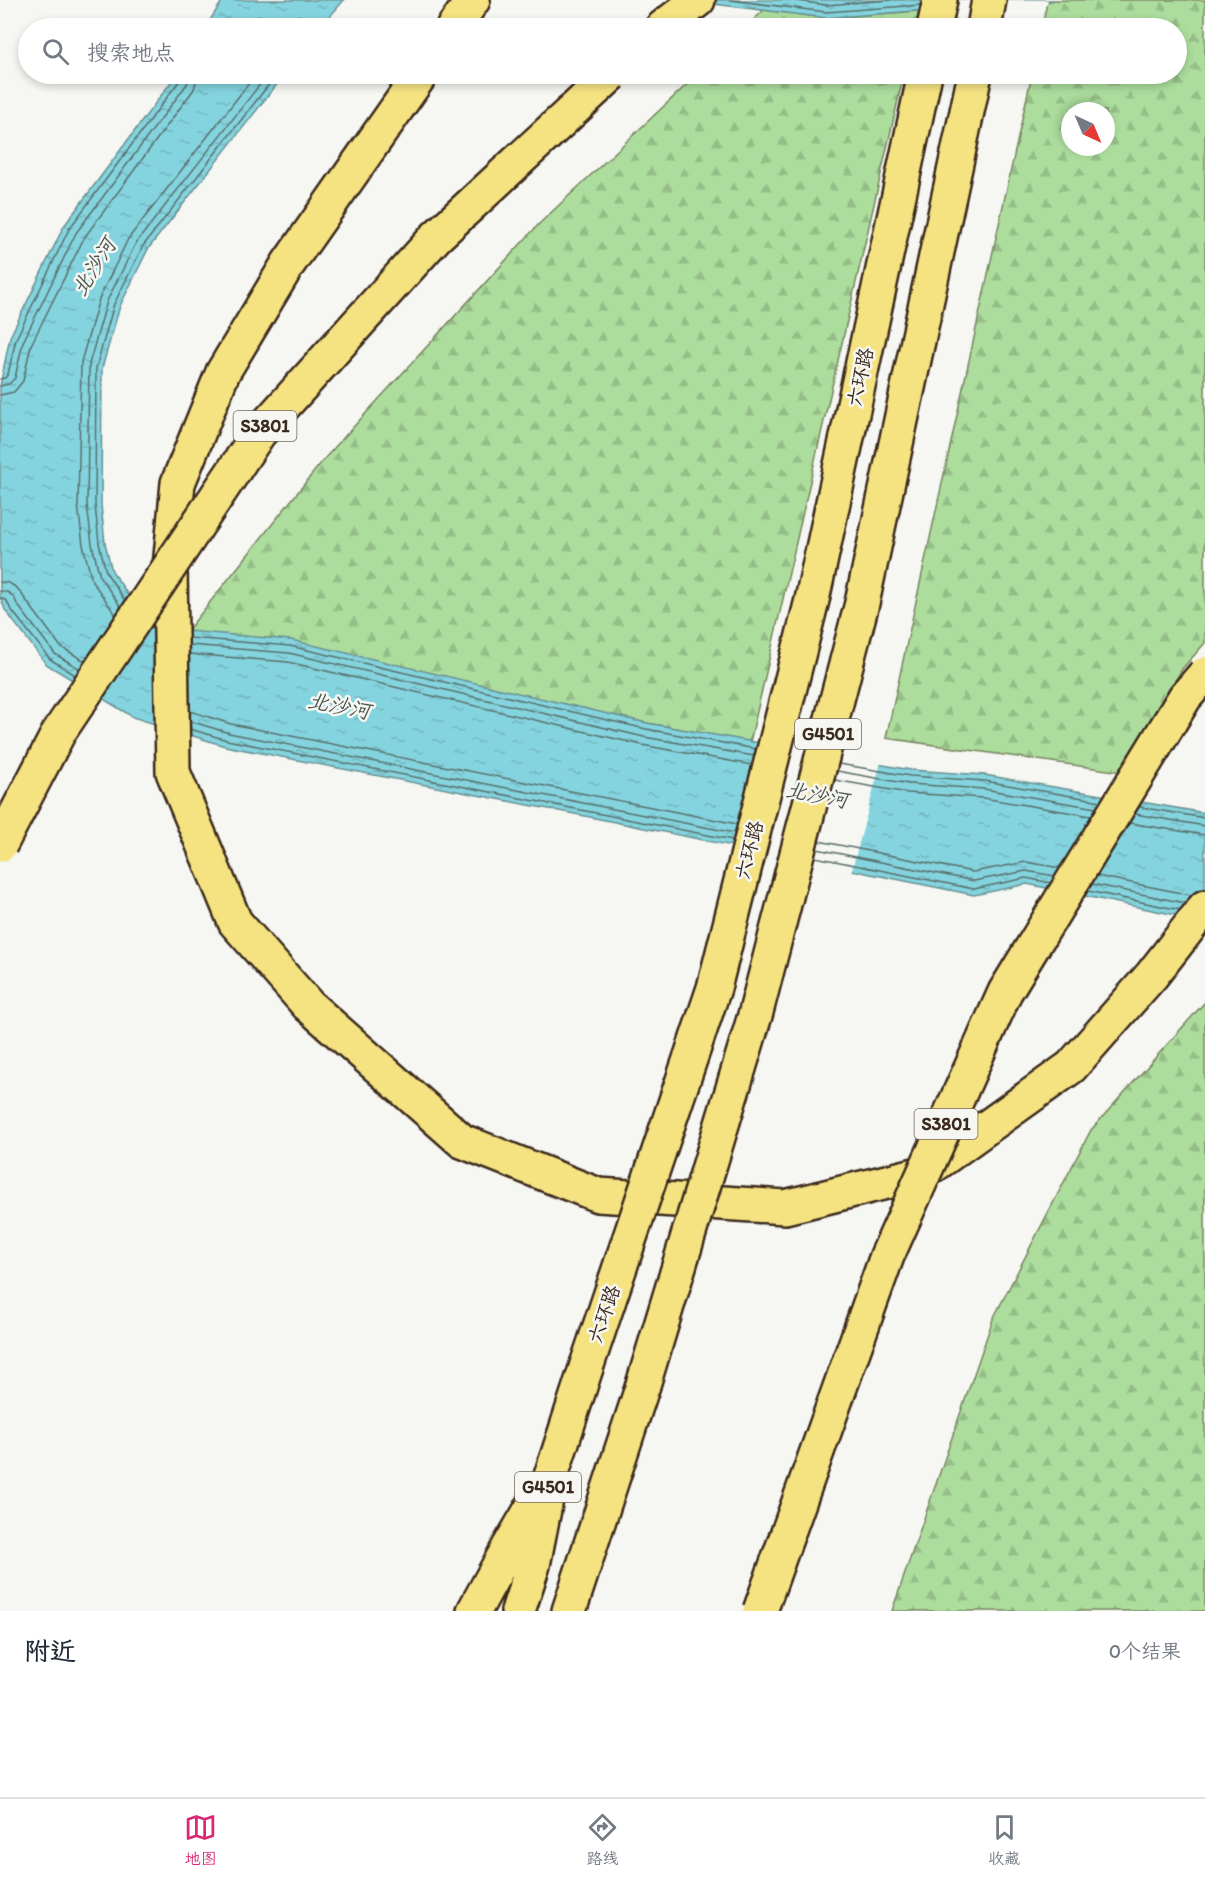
<!DOCTYPE html>
<html lang="zh">
<head>
<meta charset="utf-8">
<style>
  body { margin:0; font-family:Itim,"LXGW WenKai TC",sans-serif; background:#f6f6f7; color:#1f2937 }
  .compass { position:absolute; left:1061px; top:102px; width:54px; height:54px; border-radius:50%; background:#fff; box-shadow:0 3px 9px #0003; rotate:136deg }
  .list { margin:0; padding:0; list-style:none }
  h2 { display:flex; justify-content:space-between; align-items:center; height:78px; margin:0; padding:0 24px; font-size:26px }
  h2 small { font-size:20px; font-weight:400; color:#747a83 }
  .icon { flex:none; width:33px; height:33px; fill:none; stroke:currentColor; stroke-width:2; stroke-linecap:round; stroke-linejoin:round }
  .map { position:relative; flex:none; width:1205px; height:1611px; overflow:hidden }
  .search { position:absolute; background:#fff; box-shadow:0 3px 9px #0003; left:18px; right:18px; top:18px; height:66px; display:flex; align-items:center; gap:15px; box-sizing:border-box; padding:0 21px; border-radius:33px; color:#747a83; font-size:22px }
  .sheet { height:186px; background:#fff }
  nav { display:flex; justify-content:space-around; align-items:center; box-sizing:border-box; height:84px; border-top:2px solid #e0e1e3; background:#fff; font-size:16px; color:#747a83 }
  nav a { display:grid; justify-items:center; gap:3px }
  nav .on { color:#db2777 }
  .map>svg:first-child { display:block }
</style>
</head>
<body>
<div class="map">
<svg width="1205" height="1611" viewBox="0 0 1205 1611">
  <defs>
    <pattern id="forest-firs" width="22" height="20" patternUnits="userSpaceOnUse" patternTransform="scale(1.5)"><rect width="22" height="20" fill="#acdd9d"/><path d="M5 1l3.5 6h-7zM16 11l3.5 6h-7z" fill="#95be87"/></pattern>
    <pattern id="water-ripples" width="26" height="14" patternUnits="userSpaceOnUse" patternTransform="scale(1.5)"><rect width="26" height="14" fill="#84d4df"/><path d="M2 4q2-2 4 0t4 0M15 11q2-2 4 0t4 0" fill="none" stroke="#73b6bf"/></pattern>
  </defs>
  <rect width="100%" height="100%" fill="#f6f6f2"/>
  <filter id="ink" filterUnits="userSpaceOnUse"><feTurbulence type="fractalNoise" baseFrequency=".0167" numOctaves="2"/><feDisplacementMap in="SourceGraphic" scale="12" xChannelSelector="R" yChannelSelector="G"/><feConvolveMatrix kernelMatrix="1 2 1 2 8 2 1 2 1" color-interpolation-filters="sRGB"/></filter>
  <g filter="url(#ink)">
    <!-- forest -->
    <path fill="url(#forest-firs)" stroke="#74845e" stroke-width="1.5" fill-rule="evenodd" d="M1054 0H1205V643L1182 669 1121 772 886 738 1032 74H1176V28H1042L1047 2ZM1070 111H1106V147H1070Z
      M764 10 826 18 919 11 915 28H745Z
      M698 74H904L750 742 647 723 495 689 187 631 325 458 539 224Z
      M1205 1002V1611H892L993 1319 1091 1130Z"/>
    <!-- water -->
    <path fill="url(#water-ripples)" stroke="#679092" stroke-width="1.5" d="M223 0H344L320 28H205Z
      M682 0H1054L826 18Z
      M177 74H285L148 249 120 306 102 368 101 505 105 543 112 571 128 595 154 621 187 631 291 640 647 723 911 770 985 775 1205 813V921L1027 884 974 895 580 815 225 746 133 717 46 664 5 610 0 596V386L10 337 64 226Z"/>
    <!-- pier -->
    <path fill="#f6f6f2" d="M927 0H1048L1047 5 925 14Z
      M770 742 881 762 851 873 740 851Z"/>
    <g fill="none" stroke-linecap="round" stroke-linejoin="round">
      <!-- shore -->
      <path stroke="#586e6b" stroke-width="1.5" d="M730 0 826 12 920 5
        M790 0 826 5 890 0
        M0 379 5 378 8 374 16 339 69 229 180 80 182 74
        M0 386 9 384 15 378 23 342 76 233 187 84 189 74
        M0 395 14 392 23 381 31 345 84 238 194 89 198 74
        M0 582 9 583 17 588 61 647 85 661
        M0 591C10 591 14 596 17 604L55 654 80 669
        M0 598 7 601 10 608 50 659 75 675
        M125 601 106 572 99 543 95 505 96 368 114 304 143 246 277 74
        M121 607 100 577 92 544 87 505 89 364 107 301 136 243 268 74
        M116 615 92 581 83 545 78 506 81 362 99 299 128 239 256 74
        M189 638 290 646 646 729 756 749
        M189 645 289 653 644 737 754 756
        M189 654 288 662 642 745 752 765
        M190 711 231 724 737 824
        M190 721 229 733 735 833
        M190 729 227 740 733 840
        M839 764 910 776 985 781 1101 801
        M837 771 909 784 984 789 1096 808
        M835 780 908 793 983 798 1091 816
        M1139 807 1205 818
        M1135 814 1205 826
        M1129 823 1205 835
        M819 841 973 872 1026 862 1060 868
        M817 849 974 881 1026 871 1055 876
        M815 857 974 889 1026 878 1051 883
        M1097 876 1191 895
        M1092 884 1185 903
        M1088 891 1180 910"/>
      <defs>
        <path id="highway" d="M453 28 473 0
          M662 28 698 0
          M934 28 940 0
          M984 28 989 0
          M421 74 288 264 223 372 178 483 170 567 173 772 235 922 308 1005 462 1141 598 1195 785 1207 923 1173 1071 1067 1152 975 1205 907
          M474 1611 509 1547 539 1496
          M518 1611 533 1565 550 1479 587 1365
          M569 1611 643 1385"/>
      </defs>
      <!-- highway casing -->
      <use href="#highway" stroke="#3b2a1e" stroke-width="38"/>
      <!-- highway -->
      <use href="#highway" stroke="#f5e382" stroke-width="33"/>
      <defs>
        <path id="highway-bridge" d="M0 845 59 732 259 433 436 237 612 74
          M587 1365 714 988 812 600 925 74
          M643 1385 756 1012 862 603 975 74
          M760 1611 887 1256 1005 992 1185 697 1205 674"/>
      </defs>
      <!-- highway-bridge casing -->
      <use href="#highway-bridge" stroke="#3b2a1e" stroke-width="38" stroke-linecap="butt"/>
      <!-- highway-bridge -->
      <use href="#highway-bridge" stroke="#f5e382" stroke-width="33"/>
    </g>
  </g>
  <g text-anchor="middle" stroke-width="5" stroke-linejoin="round" paint-order="stroke">
    <!-- shield labels -->
    <g fill="#f6f6f2" stroke="#73675e" stroke-width="1.5">
      <rect x="233.5" y="411" width="63" height="30" rx="4.5"/>
      <rect x="795" y="719" width="66" height="30" rx="4.5"/>
      <rect x="914.5" y="1109" width="63" height="30" rx="4.5"/>
      <rect x="515" y="1472" width="66" height="30" rx="4.5"/>
    </g>
    <g font-size="18" font-weight="bold" fill="#3b2a1e">
      <text x="265" y="432">S3801</text>
      <text x="828" y="740">G4501</text>
      <text x="946" y="1130">S3801</text>
      <text x="548" y="1493">G4501</text>
    </g>
    <!-- street labels -->
    <g font-size="20" fill="#3b2a1e" stroke="#f6f6f2">
      <text transform="translate(860 377) rotate(-78)" y="7">六环路</text>
      <text transform="translate(749 850) rotate(-76)" y="7">六环路</text>
      <text transform="translate(604 1314) rotate(-71)" y="7">六环路</text>
    </g>
    <!-- water labels -->
    <g font-size="21" font-style="italic" fill="#4d544e" stroke="#f6f6f2">
      <text transform="translate(94 267) rotate(-58)" y="7">北沙河</text>
      <text transform="translate(339 706) rotate(11)" y="7">北沙河</text>
      <text transform="translate(817 795) rotate(11)" y="7">北沙河</text>
    </g>
  </g>
</svg>
<svg class="compass" viewBox="-18 -18 36 36"><path d="M0-13l5 13h-10z" fill="#e53935"/><path d="M0 13l5-13h-10z" fill="#747a83"/></svg>
<div class="search"><svg class="icon" aria-label="search" viewBox="0 0 24 24"><circle cx="10" cy="10" r="6"/><path d="M15 15l6 6"/></svg>搜索地点</div>
</div>
<section class="sheet">
<h2>附近<small>0个结果</small></h2>
<ul class="list">
</ul>
</section>
<nav>
<a class="on"><svg class="icon" aria-label="map" viewBox="0 0 24 24"><path d="M3 6l6-2 6 2 6-2v14l-6 2-6-2-6 2zM9 4v14M15 6v14"/></svg>地图</a>
<a><svg class="icon" aria-label="directions" viewBox="0 0 24 24"><path d="M12 3l9 9-9 9-9-9zM9 14v-3h6M13 9l2 2-2 2"/></svg>路线</a>
<a><svg class="icon" aria-label="saved" viewBox="0 0 24 24"><path d="M7 4h10v16l-5-4-5 4z"/></svg>收藏</a>
</nav>
</body>
</html>
